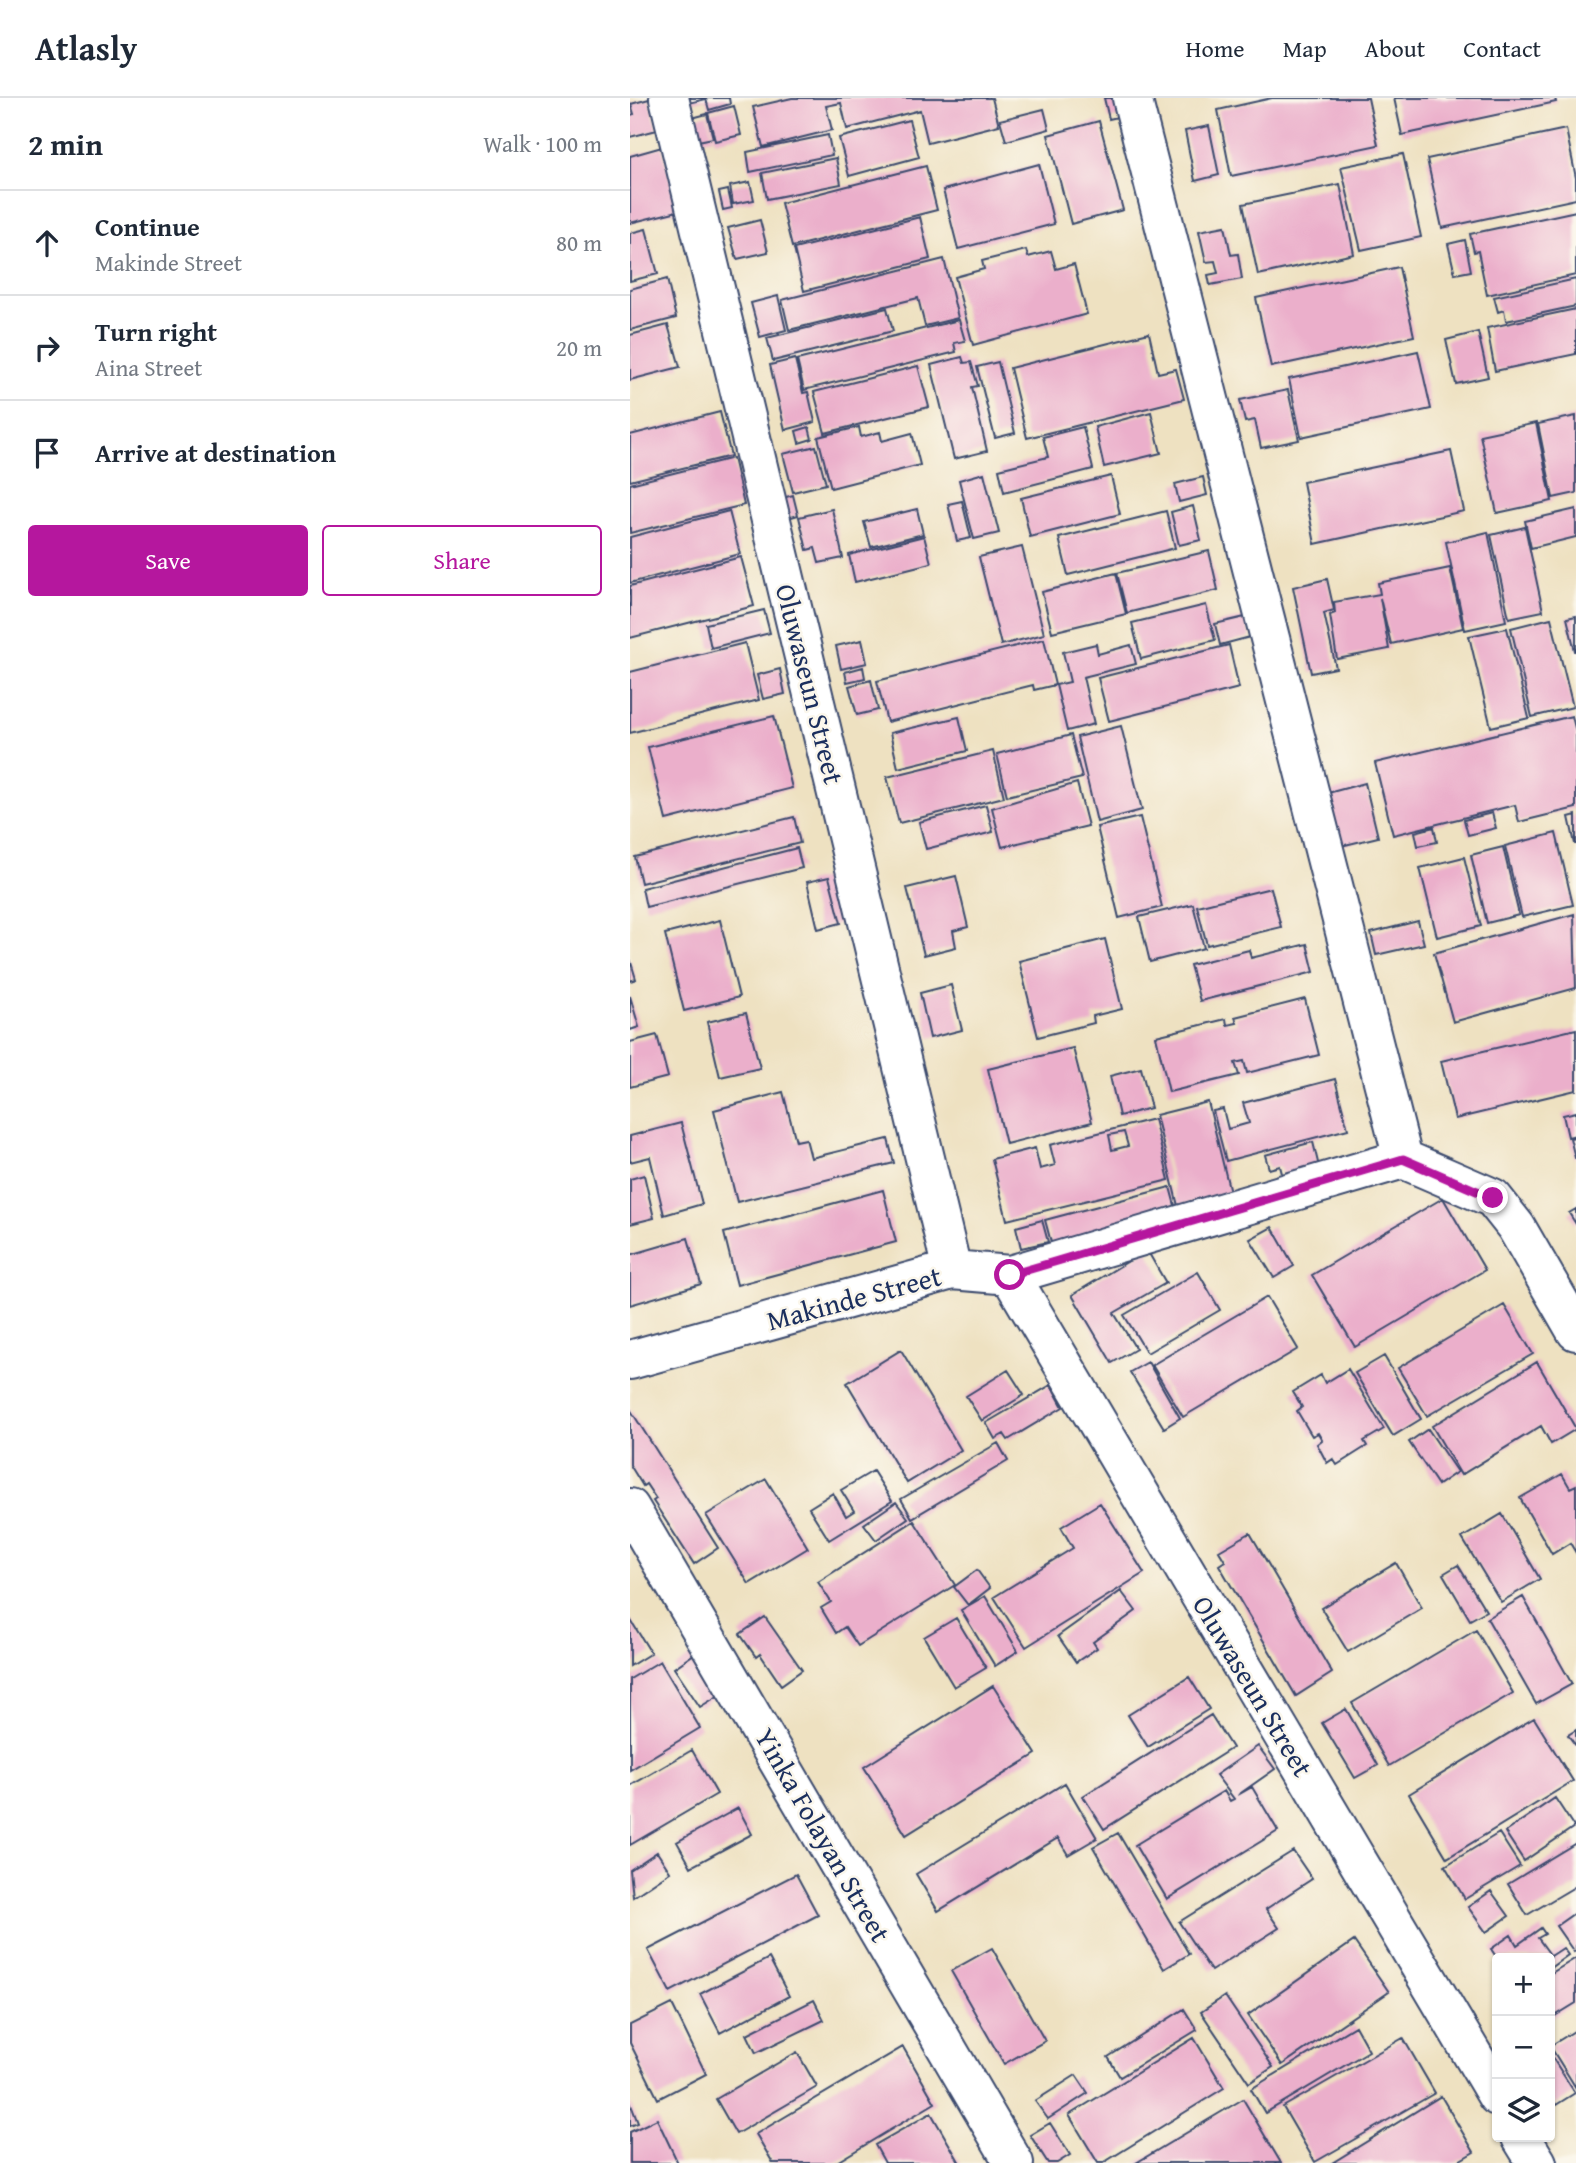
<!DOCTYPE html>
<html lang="en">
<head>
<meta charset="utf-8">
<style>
  body { margin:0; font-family:"Gentium Book Plus",serif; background:#f6f6f7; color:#1f2937 }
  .controls { position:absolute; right:21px; bottom:21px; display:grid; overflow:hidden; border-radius:7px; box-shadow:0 2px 5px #0004 }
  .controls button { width:63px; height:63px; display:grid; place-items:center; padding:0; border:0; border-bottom:2px solid #e0e1e3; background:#fff; color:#1f2937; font:35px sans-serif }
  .stop { position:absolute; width:21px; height:21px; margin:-16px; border:5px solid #b5179e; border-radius:50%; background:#fff }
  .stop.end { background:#b5179e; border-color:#fff; box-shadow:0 2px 7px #0008 }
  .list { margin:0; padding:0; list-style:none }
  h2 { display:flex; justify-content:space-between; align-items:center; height:91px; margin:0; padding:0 28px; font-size:30px }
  h2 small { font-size:23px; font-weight:400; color:#747a83 }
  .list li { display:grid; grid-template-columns:46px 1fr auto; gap:21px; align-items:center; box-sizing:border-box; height:105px; padding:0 28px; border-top:2px solid #e0e1e3 }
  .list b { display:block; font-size:26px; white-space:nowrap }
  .list p { margin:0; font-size:23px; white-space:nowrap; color:#747a83 }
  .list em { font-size:23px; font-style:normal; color:#747a83 }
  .actions { display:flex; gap:14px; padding:21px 28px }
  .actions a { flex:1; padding:16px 0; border:2px solid #b5179e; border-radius:7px; text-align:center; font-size:24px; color:#b5179e }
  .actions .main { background:#b5179e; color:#fff }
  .icon { flex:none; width:38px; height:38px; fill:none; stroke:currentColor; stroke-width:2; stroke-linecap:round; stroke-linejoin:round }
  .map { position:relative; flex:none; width:946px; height:2065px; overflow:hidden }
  header { display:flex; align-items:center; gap:42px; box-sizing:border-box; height:98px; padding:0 35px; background:#fff; border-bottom:2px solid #e0e1e3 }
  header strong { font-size:33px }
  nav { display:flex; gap:38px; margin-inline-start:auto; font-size:24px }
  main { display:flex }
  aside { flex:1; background:#fff }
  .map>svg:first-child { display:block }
</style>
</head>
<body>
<header>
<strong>Atlasly</strong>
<nav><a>Home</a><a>Map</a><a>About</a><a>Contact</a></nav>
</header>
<main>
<aside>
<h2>2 min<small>Walk · 100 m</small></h2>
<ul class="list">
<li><svg class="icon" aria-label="ahead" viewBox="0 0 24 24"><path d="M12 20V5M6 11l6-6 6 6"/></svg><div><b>Continue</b><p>Makinde Street</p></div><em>80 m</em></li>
<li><svg class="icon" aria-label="right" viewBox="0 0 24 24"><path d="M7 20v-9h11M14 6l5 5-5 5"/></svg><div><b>Turn right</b><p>Aina Street</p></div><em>20 m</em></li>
<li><svg class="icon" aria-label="arrive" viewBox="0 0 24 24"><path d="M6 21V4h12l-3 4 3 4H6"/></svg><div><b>Arrive at destination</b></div></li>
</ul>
<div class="actions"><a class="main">Save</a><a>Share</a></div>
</aside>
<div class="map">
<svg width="946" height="2065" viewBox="0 0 946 2065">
  <rect width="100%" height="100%" fill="#fbf7ec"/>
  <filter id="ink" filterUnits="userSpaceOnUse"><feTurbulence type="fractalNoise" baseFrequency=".0143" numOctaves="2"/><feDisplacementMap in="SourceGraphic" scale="14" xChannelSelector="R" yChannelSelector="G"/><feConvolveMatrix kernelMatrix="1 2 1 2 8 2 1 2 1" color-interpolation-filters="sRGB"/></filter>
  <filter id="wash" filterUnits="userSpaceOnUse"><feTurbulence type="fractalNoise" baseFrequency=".00686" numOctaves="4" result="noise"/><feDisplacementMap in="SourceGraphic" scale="28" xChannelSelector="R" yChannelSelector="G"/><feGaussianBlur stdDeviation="1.57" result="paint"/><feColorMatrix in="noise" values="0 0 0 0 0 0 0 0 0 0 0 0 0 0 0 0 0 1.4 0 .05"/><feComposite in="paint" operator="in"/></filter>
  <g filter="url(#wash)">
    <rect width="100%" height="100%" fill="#eee1c1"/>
    <g id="blocks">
      <!-- building -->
      <path fill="#ebafcb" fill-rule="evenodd" d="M58 0H99L100 6 79 12 76 1 59 5Z
        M162 0H362L369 27 298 45 290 12 217 31 211 5 196 8 202 32 133 49 123 9Z
        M474 0H488L492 18 479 21Z
        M642 0H738L748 47 601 78 588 12Z
        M764 0H925L926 4 772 37Z
        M19 1 27 32 0 39V17L4 16 1 6Z
        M104 8 111 37 85 43 78 15Z
        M414 11 419 31 376 43 370 22Z
        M77 16 83 40 68 43 62 20Z
        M279 22 289 59 219 78 209 40Z
        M469 23 493 112 441 126 418 37Z
        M579 28 589 77 565 83 555 33Z
        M936 31 946 80V101L812 130 797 61Z
        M198 37 202 57 120 74 117 54Z
        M32 49 48 113 0 125V58Z
        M773 56 791 139 731 152 711 69Z
        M206 60 211 86 137 101 132 75Z
        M409 66 424 126 328 151 313 92Z
        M296 68 307 112 162 149 151 105Z
        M120 84 124 102 103 106 100 88Z
        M710 86 724 156 628 177 613 106Z
        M98 92 102 110 93 112 89 94Z
        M946 113V177L857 197 848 153 844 154 840 136Z
        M290 119 300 161 174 193 164 151Z
        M130 122 138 154 107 161 98 130Z
        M595 128 601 157 608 156 612 181 580 187 578 177 588 175 585 163 576 164 569 133Z
        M16 131 28 176 0 183V135Z
        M835 142 841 173 825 176 818 146Z
        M396 152 398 159 421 153 426 171 444 166 457 216 343 247 325 179 354 171 352 163Z
        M314 161 328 220 295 228 288 200 159 232 152 202Z
        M769 169 784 238 641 269 626 200Z
        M37 181 46 220 0 232V191Z
        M946 181V208L876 223 874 212 868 214 864 199Z
        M148 198 156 232 130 239 121 205Z
        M257 210 263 233 143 263 137 240Z
        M946 211V256L865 273 857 230Z
        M329 222 335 243 324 245 326 254 174 292 167 262Z
        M38 227 50 269 0 282V237Z
        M848 234 858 279 826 286 816 242Z
        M519 235 528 275 546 271 554 301 397 340 380 270Z
        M788 253 801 311 671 339 659 281Z
        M332 259 334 265 341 264 348 288 342 289 357 353 324 361 301 267Z
        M165 261 173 295 178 294 185 324 155 332 140 267Z
        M368 264 385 335 365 340 347 269Z
        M288 268 299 309 195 335 184 294Z
        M658 292 669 342 631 350 625 322 615 324 610 302Z
        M90 314 101 358 0 383V337Z
        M521 314 531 355 474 369 465 329Z
        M946 318V395L923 400 908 326Z
        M906 325 922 403 867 415 850 337Z
        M179 329 182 341 169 345 166 333Z
        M229 329 231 339 250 334 252 343 282 335 290 367 201 390 188 339Z
        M453 329 463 371 374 394 369 371 418 359 413 339Z
        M186 348 196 386 163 394 153 356Z
        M821 353 834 413 685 446 673 384Z
        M103 360 114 407 0 435V386Z
        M354 375 369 435 344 441 329 382Z
        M481 378 490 416 400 439 391 400Z
        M573 379 577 397 549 404 545 386Z
        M163 397 168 417 158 420 153 400Z
        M332 403 341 440 327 443 318 406Z
        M563 408 571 442 549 447 541 414Z
        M202 411 213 460 189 465 185 450 177 452 169 419Z
        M287 411 293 436 241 449 234 424Z
        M946 411V439L901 450 895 423Z
        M99 413 110 456 0 485V439Z
        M536 413 545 450 438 477 429 440Z
        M895 429 913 513 879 520 861 437Z
        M858 434 876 523 835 532 816 444Z
        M294 438 301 465 225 484 219 457Z
        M392 449 414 536 371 547 349 459Z
        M579 453 588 492 497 515 487 475Z
        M111 459 124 508 0 540V488Z
        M820 470 833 530 761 546 750 500 759 551 707 561 700 517 705 515 704 504 750 496 748 485Z
        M486 475 496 516 422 534 412 494Z
        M697 481 704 512 694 515 706 570 681 575 663 489Z
        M576 507 585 542 511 561 502 525Z
        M134 512 140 535 81 550 76 526Z
        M946 518V553H945L937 520Z
        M615 519 620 539 590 547 585 526Z
        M921 520 943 609 902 619 881 530Z
        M877 530 899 620 861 629 839 538Z
        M414 541 425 587 404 592 403 587 257 624 247 583Z
        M232 542 237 565 211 571 206 548Z
        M115 545 129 602 0 635V574Z
        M466 546 468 556 501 547 506 566 453 579 464 626 437 633 426 587 440 584 433 554Z
        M599 547 609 590 479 623 468 580Z
        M233 569 235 580 217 584 215 574Z
        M150 571 155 596 133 601 127 577Z
        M241 582 248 612 227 617 219 588Z
        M144 618 162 690 36 722 18 649Z
        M942 618 946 634V710L889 724 885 707 763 737 745 665Z
        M329 619 337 653 268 670 260 635Z
        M491 628 512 712 467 724 447 639Z
        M441 637 452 680 377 698 367 656Z
        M363 653 374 699 269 725 257 679Z
        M447 685 458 728 372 749 362 710Z
        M735 685 748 739 711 748 698 695Z
        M356 707 363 734 296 751 289 724Z
        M862 715 866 730 838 737 834 722Z
        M946 717V746H945L939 719Z
        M164 719 170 745 11 785 5 759Z
        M510 719 532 809 489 820 467 729Z
        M804 729 807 744 788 748 785 734Z
        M926 735 943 807 892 819 875 748Z
        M873 749 889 817 857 825 841 757Z
        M167 750 172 770 16 809 12 790Z
        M834 759 851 828 807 839 790 770Z
        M326 778 338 829 323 833 326 849 294 857 277 790Z
        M199 779 211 825 188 831 177 784Z
        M641 790 651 829 577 847 567 808Z
        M563 806 574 850 520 864 509 819Z
        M944 816 946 890 823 924 804 855Z
        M90 822 109 899 54 913 35 836Z
        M788 823 794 846 746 857 741 835Z
        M475 841 492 911 463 918 464 925 408 939 389 863Z
        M677 846 684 874 570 903 560 867 619 852 621 860Z
        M0 861 6 881 0 883Z
        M321 887 332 932 300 940 290 895Z
        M0 898 9 929 0 932Z
        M675 901 689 957 617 975 614 963 605 965 609 977 539 994 526 938 596 921 597 927 607 925 605 919Z
        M116 915 130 970 90 979 77 924Z
        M946 931V992L825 1021 811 963Z
        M27 937 38 979 0 989V944Z
        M443 950 462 1024 376 1046 358 971Z
        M511 970 521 1010 489 1018 480 978Z
        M705 981 718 1031 596 1063 583 1013 593 1011 598 1031 619 1025 613 1005Z
        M153 994 166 1043 176 1041 181 1060 258 1041 264 1065 107 1104 84 1012Z
        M578 1004 600 1094 548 1108 526 1017Z
        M946 1014V1037L938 1039 933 1017Z
        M524 1021 539 1082 377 1122 362 1061 405 1050 410 1071 425 1067 420 1047ZM494 1034 498 1048 482 1052 479 1037Z
        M51 1025 72 1106 34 1117 20 1059 0 1064V1038Z
        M946 1039V1060H945L940 1040Z
        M683 1044 690 1073 654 1083 650 1068 639 1071 635 1057Z
        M14 1077 24 1120 0 1126V1081Z
        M540 1089 547 1115 422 1148 415 1122Z
        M253 1092 266 1144 107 1187 94 1135Z
        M813 1100 855 1172 725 1249 682 1177Z
        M946 1111V1126L939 1115Z
        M412 1122 418 1144 391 1150 386 1129Z
        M642 1129 664 1168 644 1180 620 1141Z
        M58 1140 71 1186 0 1207V1157Z
        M517 1152 536 1185 484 1215 506 1251 482 1265 442 1197Z
        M568 1174 590 1212 517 1255 494 1217Z
        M637 1199 668 1251 553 1319 522 1267Z
        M874 1207 903 1256 797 1318 768 1270Z
        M271 1252 331 1352 277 1385 217 1285Z
        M754 1258 791 1321 763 1338 725 1275Z
        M518 1264 550 1320 534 1330 500 1274Z
        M907 1264 946 1331 921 1346 911 1328 831 1377 802 1328Z
        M718 1271 754 1331 734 1343 737 1348 707 1367 703 1361 697 1365 687 1346 692 1342 688 1335 682 1338 667 1313 672 1309 663 1294 691 1277 695 1285Z
        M378 1272 394 1297 352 1323 336 1298Z
        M421 1287 433 1309 378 1342 374 1336 365 1341 356 1325Z
        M0 1311 88 1450 64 1466 23 1403 26 1401 16 1386 13 1388 0 1367Z
        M798 1331 827 1374 808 1387 779 1344Z
        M368 1345 378 1363 282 1420 271 1401Z
        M243 1373 262 1403 199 1442 179 1410 203 1395 216 1418 224 1413 211 1392Z
        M932 1376 940 1390 946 1387V1455L940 1445 922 1456 890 1400Z
        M136 1381 178 1450 119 1486 76 1417Z
        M266 1404 278 1420 246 1442 234 1426Z
        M470 1405 514 1475 396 1549 364 1499 443 1450 431 1429Z
        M872 1416 910 1481 871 1504 832 1440Z
        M284 1423 325 1487 228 1548 215 1529 206 1535 191 1510 201 1504 188 1484Z
        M620 1435 702 1575 666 1598 589 1467 595 1463 589 1453Z
        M766 1465 792 1510 718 1554 691 1510Z
        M828 1467 856 1513 840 1522 813 1476Z
        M347 1472 360 1490 338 1507 324 1489Z
        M491 1493 506 1513 463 1544 467 1550 446 1564 428 1538Z
        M355 1498 388 1553 365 1568 331 1512Z
        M893 1499 942 1586 906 1606 857 1520Z
        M135 1519 172 1572 151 1587 130 1556 126 1559 110 1536Z
        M326 1520 356 1570 324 1589 294 1539Z
        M0 1521 21 1555 0 1568Z
        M846 1532 883 1595 759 1668 722 1605Z
        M64 1556 91 1596 70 1609 44 1570Z
        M30 1563 70 1630 0 1672V1581Z
        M559 1579 579 1611 518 1649 498 1617Z
        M363 1588 406 1656 276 1737 234 1669Z
        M716 1611 748 1667 725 1680 692 1625Z
        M581 1617 602 1650 474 1731 453 1698Z
        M904 1620 943 1683 817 1760 779 1696Z
        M946 1632V1648L938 1637Z
        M628 1648 645 1671 608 1697 622 1689 648 1733 537 1801 505 1747 594 1693 600 1703 604 1701 586 1677Z
        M62 1652 87 1696 0 1747V1688Z
        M435 1685 467 1740 438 1757 428 1740 308 1813 286 1776Z
        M925 1700 944 1729 894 1763 875 1734Z
        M108 1710 122 1736 61 1769 47 1744Z
        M488 1735 559 1856 534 1871 463 1749Z
        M869 1735 890 1768 835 1801 815 1768Z
        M946 1745V1788L897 1817 878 1786Z
        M663 1753 682 1781 636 1811 649 1830 581 1873 549 1824Z
        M27 1754 40 1774 3 1799 0 1772Z
        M166 1776 188 1817 40 1894 18 1852Z
        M861 1793 879 1818 856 1834 838 1809Z
        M946 1814V1852L944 1854 926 1828Z
        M911 1830 915 1836 908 1840 921 1858 933 1850 938 1857 920 1870V1860H867L861 1851 881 1837 887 1847Z
        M724 1843 759 1894 652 1967 618 1917Z
        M362 1850 415 1943 374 1966 321 1873Z
        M139 1860 159 1898 90 1935 70 1896Z
        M946 1860V1905L920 1921V1876Z
        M595 1898 643 1969 619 1985 571 1914Z
        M184 1902 194 1922 126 1955 117 1936Z
        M42 1906 76 1976 28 2001 0 1945V1927Z
        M554 1911 567 1932 490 1979 478 1959Z
        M725 1928 739 1953 635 2015 621 1991Z
        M946 1932V1990L920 1948Z
        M564 1940 594 1990 473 2065H468L439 2017Z
        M773 1940 805 1995 685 2064 653 2009Z
        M273 1949 305 2005 205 2065H143L126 2036Z
        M167 1954 187 1989 106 2036 86 2001Z
        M920 1956 945 1995 926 2007 920 1998Z
        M446 1977 458 1995 418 2021 405 2003Z
        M811 1998 844 2054 825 2065H702Z
        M613 2001 651 2065H506Z
        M0 2004 8 2025 0 2028Z
        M301 2015 330 2065H255L245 2047Z
        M27 2021 48 2065H0V2034Z
        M420 2025 440 2057 427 2065H418L400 2037Z"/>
    </g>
  </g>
  <g filter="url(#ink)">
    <use href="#blocks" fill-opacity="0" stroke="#3b4a6d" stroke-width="2"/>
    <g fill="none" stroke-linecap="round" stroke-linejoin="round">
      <defs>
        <path id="minor" d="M39 0 322 1172
          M502 0 773 1061
          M773 1061 863 1100 886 1129 946 1233
          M380 1177 867 1998
          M0 1262 322 1172 380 1177 773 1061
          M0 1410 384 2065
          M891 2039 907 2065"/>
      </defs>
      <!-- minor casing -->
      <use href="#minor" stroke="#3b4a6d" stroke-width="42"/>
      <!-- minor -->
      <use href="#minor" stroke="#fff" stroke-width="38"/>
    </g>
  </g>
  <g fill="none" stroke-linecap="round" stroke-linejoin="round" filter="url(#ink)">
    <!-- route -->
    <path stroke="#b5179e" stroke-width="9" d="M380 1177 773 1061 863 1100"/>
  </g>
  <g text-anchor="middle" stroke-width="5" stroke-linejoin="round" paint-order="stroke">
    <!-- street labels -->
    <g font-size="28" fill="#1b2f5e" stroke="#fbf7ec">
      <text transform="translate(180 586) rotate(76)" y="10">Oluwaseun Street</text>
      <text transform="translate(224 1200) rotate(-15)" y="10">Makinde Street</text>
      <text transform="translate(623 1588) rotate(59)" y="10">Oluwaseun Street</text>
      <text transform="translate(193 1737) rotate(60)" y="10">Yinka Folayan Street</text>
    </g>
  </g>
</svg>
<div class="controls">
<button>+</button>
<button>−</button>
<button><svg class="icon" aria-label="layers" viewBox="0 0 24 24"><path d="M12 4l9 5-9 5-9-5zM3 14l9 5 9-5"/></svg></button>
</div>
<div class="stop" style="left:380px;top:1177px"></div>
<div class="stop end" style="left:863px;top:1100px"></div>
</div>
</main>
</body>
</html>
